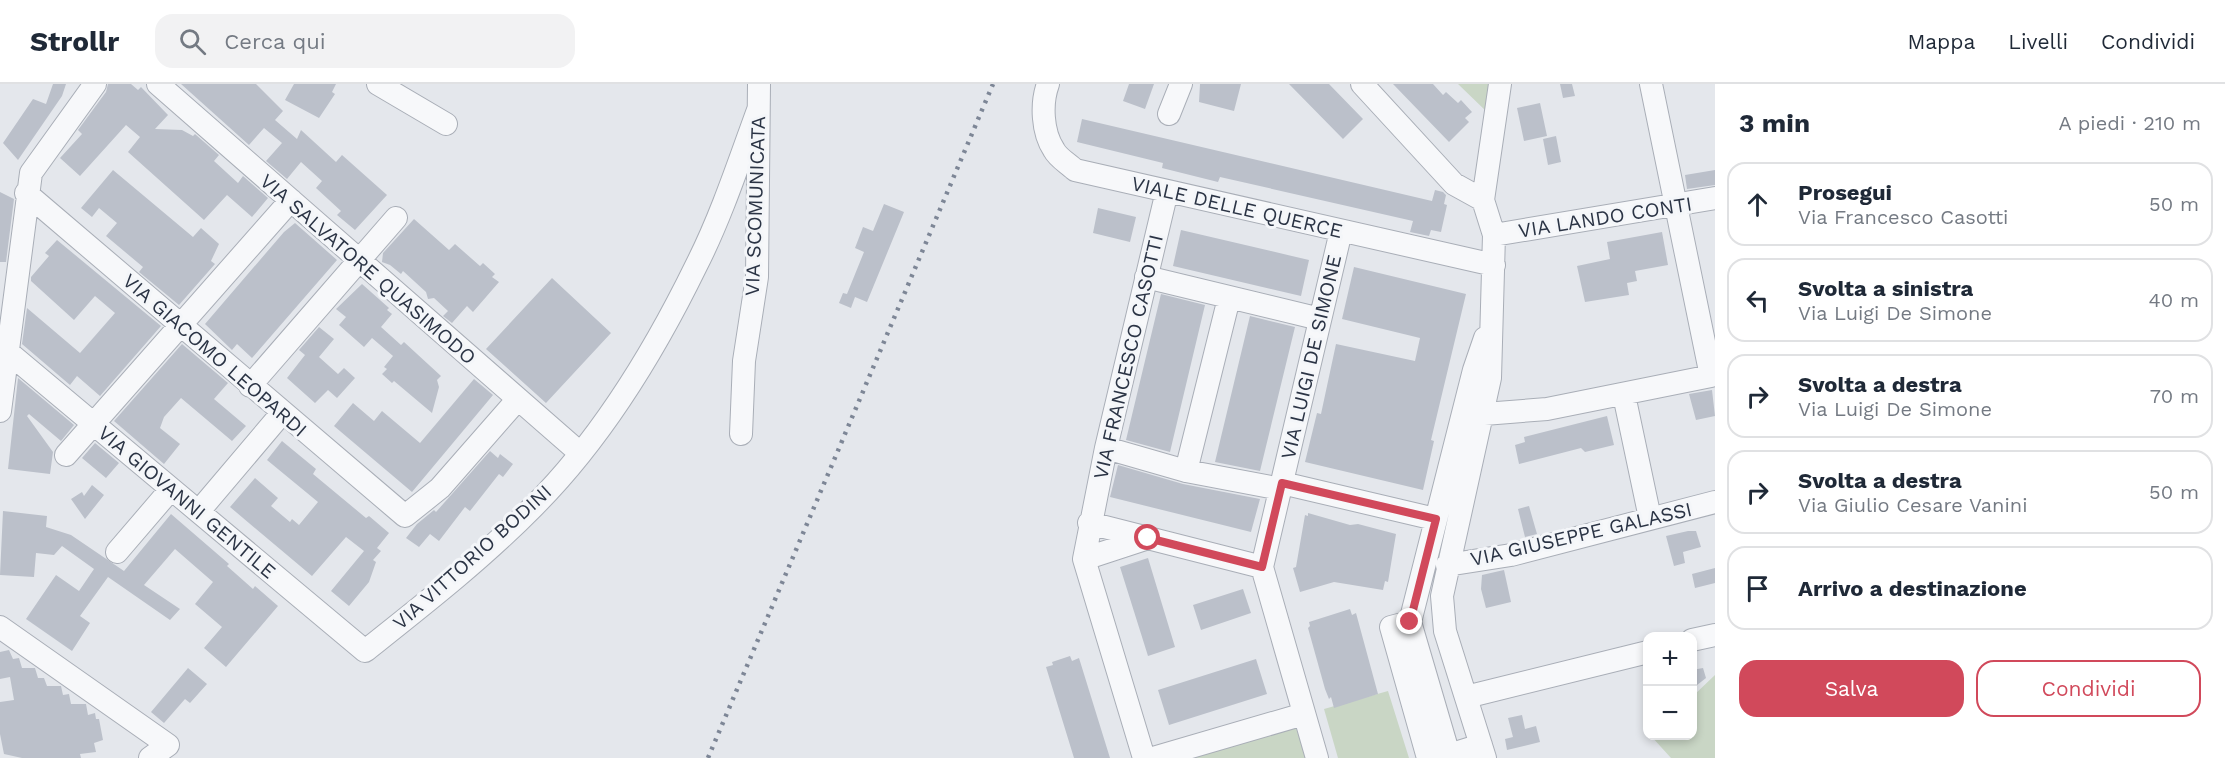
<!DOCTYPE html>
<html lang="it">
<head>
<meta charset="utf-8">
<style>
  body { margin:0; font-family:"Work Sans",sans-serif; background:#f2f2f3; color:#1f2937 }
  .controls { position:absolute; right:18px; bottom:18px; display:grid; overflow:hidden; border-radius:12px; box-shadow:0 3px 9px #0003 }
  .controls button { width:54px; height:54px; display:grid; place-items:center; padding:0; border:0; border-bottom:2px solid #e0e1e3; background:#fff; color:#1f2937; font:30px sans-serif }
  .stop { position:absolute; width:18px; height:18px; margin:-14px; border:4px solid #d1495b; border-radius:50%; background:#fff }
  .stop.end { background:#d1495b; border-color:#fff; box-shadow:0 2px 6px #0008 }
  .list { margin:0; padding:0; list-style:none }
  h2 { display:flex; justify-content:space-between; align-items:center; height:78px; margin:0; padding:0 24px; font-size:26px }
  h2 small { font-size:20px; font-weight:400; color:#747a83 }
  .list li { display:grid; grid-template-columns:39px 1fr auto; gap:18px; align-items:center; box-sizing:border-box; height:84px; margin:0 12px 12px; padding:0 12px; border:2px solid #e0e1e3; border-radius:18px }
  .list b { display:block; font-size:22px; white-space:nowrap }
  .list p { margin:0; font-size:20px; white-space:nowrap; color:#747a83 }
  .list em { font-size:20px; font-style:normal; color:#747a83 }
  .actions { display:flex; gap:12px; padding:18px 24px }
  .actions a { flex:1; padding:14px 0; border:2px solid #d1495b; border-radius:18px; text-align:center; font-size:21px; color:#d1495b }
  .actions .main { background:#d1495b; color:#fff }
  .icon { flex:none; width:33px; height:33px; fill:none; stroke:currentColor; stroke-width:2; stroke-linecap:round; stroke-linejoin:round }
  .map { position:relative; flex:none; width:1715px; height:674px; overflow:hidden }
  header { display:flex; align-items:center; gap:36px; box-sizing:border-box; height:84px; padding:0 30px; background:#fff; border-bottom:2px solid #e0e1e3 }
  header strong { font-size:28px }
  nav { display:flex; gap:33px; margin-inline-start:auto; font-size:21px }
  .search { width:420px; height:54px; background:#f2f2f3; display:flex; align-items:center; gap:15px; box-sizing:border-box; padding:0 21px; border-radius:18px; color:#747a83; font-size:22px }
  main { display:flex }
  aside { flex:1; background:#fff }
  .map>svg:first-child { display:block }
</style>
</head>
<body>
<header>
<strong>Strollr</strong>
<div class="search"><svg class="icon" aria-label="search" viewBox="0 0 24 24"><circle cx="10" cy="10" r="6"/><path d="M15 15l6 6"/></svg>Cerca qui</div>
<nav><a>Mappa</a><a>Livelli</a><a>Condividi</a></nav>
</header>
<main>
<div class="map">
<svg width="1715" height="674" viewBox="0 0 1715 674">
  <rect width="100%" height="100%" fill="#e4e7ec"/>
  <!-- green -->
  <path fill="#c9d6c5" d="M1458 0H1491L1487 28Z
    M1715 591V674H1671L1651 652H1692L1693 612Z
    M1388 607 1409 674H1338L1324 625Z
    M1296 644 1306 674H1191Z"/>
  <!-- building -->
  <path fill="#bbc0ca" d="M53 0H66L62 12 18 76 3 59 33 15 46 20Z
    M108 0H131L138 6 141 3 168 31 155 45 182 46 193 52 195 50 219 71 214 77 238 99 243 92 268 114 252 133 227 111 204 136 128 68 140 53 126 41 80 92 60 74 82 50 78 46 106 8Z
    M181 0H256L283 27 275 36 297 55 301 46 336 78 342 71 387 111 355 146 337 131 341 127 316 104 322 97 301 78 287 95 266 77 282 59 264 44 249 61Z
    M294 0H336L332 8 335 10 319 34 285 16Z
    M1129 0H1154L1145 25 1123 17Z
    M1200 0H1241L1234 27 1199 18Z
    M1289 0H1329L1363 35 1343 55Z
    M1393 0H1433L1443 11 1446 8 1458 19 1461 16 1472 28 1465 34 1469 38 1449 58Z
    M1560 0H1572L1575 12 1563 14Z
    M1540 19 1547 52 1524 57 1517 24Z
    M1082 35 1432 117 1435 106 1443 108 1446 111 1444 120 1447 121 1441 148 1431 146 1429 152 1410 148 1413 137 1220 93 1218 98 1162 84 1163 79 1077 58Z
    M1556 52 1561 78 1548 81 1543 55Z
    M113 86 193 153 201 144 219 160 211 177 215 180 179 221 139 188 143 183 106 152 117 139 99 124 92 133 81 124Z
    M1715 86V101L1687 105 1685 91Z
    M0 108 14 115 6 178H0Z
    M884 120 904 128 867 218 855 213 851 224 839 219 843 209 847 210 864 168 855 164 863 143 873 147Z
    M1098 124 1136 133 1130 158 1093 149Z
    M414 135 449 166 455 160 480 182 483 179 495 190 492 193 499 198 473 228 467 222 452 239 443 232 448 227 434 214 428 215 426 208 403 187 401 190 390 181 382 178 383 169Z
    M295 139 337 176 252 274 237 260 232 266 205 240 284 148Z
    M1181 146 1309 176 1301 212 1173 182Z
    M1662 148 1668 181 1635 187 1637 197 1627 199 1629 211 1585 218 1577 182 1610 175 1607 158Z
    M57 156 161 242 100 312 77 292 70 301 22 260 27 224 80 269 115 229 95 212 74 236 31 197V193L49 172 45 169Z
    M1354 183 1466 210 1431 356 1434 357 1423 406 1305 378 1317 329 1321 330 1336 260 1415 277 1420 254 1342 235Z
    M552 194 611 249 546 319 486 265Z
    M362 200 389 224 387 226 392 230 381 243 401 261 404 258 441 292 437 296 439 303 432 329 394 297 392 299 382 290 387 285 384 283 393 272 372 254 364 263 339 241 346 233 336 225Z
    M1161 210 1205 221 1170 368 1126 356Z
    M1250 232 1295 243 1260 387 1215 378Z
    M319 243 334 255 319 273 338 290 344 284 355 294 337 314 328 306 315 319 287 294 305 271 299 266Z
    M182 260 228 299 214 315 246 342 232 357 181 314 164 333 160 344 180 360 164 380 114 337Z
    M18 294 74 341 61 357 29 330 27 332 53 368 50 390 8 385Z
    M474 295 493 311 412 408 334 342 353 319 374 337 382 327 420 359Z
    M1712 306 1715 332 1696 336 1689 310Z
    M1607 332 1614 361 1585 368 1581 364 1519 380 1515 361 1525 358 1524 353Z
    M282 357 316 385 313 390 366 434 369 432 389 449 377 464 381 467 373 476 376 478 369 498 349 522 331 507 364 467 346 453 312 492 230 423 255 394 278 414 271 422 290 438 292 435 299 441 318 418 267 376Z
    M95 359 119 379 106 394 82 374Z
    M490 367 498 374 500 370 513 380 503 393 499 390 470 427 465 423 439 457 430 450 419 463 406 454 417 440 434 426 436 428Z
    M1118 381 1183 400 1260 415 1251 448 1110 413Z
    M92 401 104 411 85 435 71 415 82 408 84 412Z
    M1529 422 1537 450 1525 453 1518 425Z
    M3 427 47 432 46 443 71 451 124 487 171 430 229 480 227 482 253 505 255 502 278 522 226 583 204 564 222 543 195 520 213 498 175 465 144 501 180 525 170 536 108 493 80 532 90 539 72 567 26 535 56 491 79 507 94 485 62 462 54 471 36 469 34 493 0 491Z
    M1308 429 1350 441 1358 440 1396 450 1388 498 1385 497 1383 506 1334 498 1300 508 1293 484 1296 483 1305 431 1308 432Z
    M1688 447H1696L1701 463 1683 468 1685 479 1674 482 1666 452Z
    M1148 474 1175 563 1148 572 1120 483Z
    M1715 484V499L1695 504 1692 490Z
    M1504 486 1511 518 1486 524 1481 505 1482 491Z
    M1243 505 1251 529 1201 546 1193 521Z
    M1350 525 1352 531 1356 529 1378 610 1334 624 1331 613 1329 615 1325 605 1308 544 1310 542 1309 538Z
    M9 566 13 575 19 574 22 584H35L38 594H44L47 602H61L63 611 69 610 71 620H86L88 631 95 629 96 635H99L103 656 94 659 96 668 80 670 81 674H22L4 670 0 650V618L14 616 10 593 0 595V568Z
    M1070 572 1072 577 1079 574 1110 674H1074L1046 583 1053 581 1052 578Z
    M1256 575 1267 610 1169 641 1158 606Z
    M188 584 207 600 190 619 185 615 164 639 151 628Z
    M1703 584 1706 594 1692 605V586Z
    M1522 631 1525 645 1536 642 1540 658 1507 666 1505 655 1513 653 1508 634Z"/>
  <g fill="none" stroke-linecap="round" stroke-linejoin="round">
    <defs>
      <path id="minor" d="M158 0 580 369
        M378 0 446 40
        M1048 0C1041 19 1042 48 1054 66 1058 74 1069 80 1075 86L1494 181
        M1362 0 1454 100 1483 116
        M1169 30 1181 0
        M26 109 405 432 440 404 518 315
        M1494 151 1715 114
        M1146 193 1320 235
        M9 269 365 567C423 521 482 475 534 422 602 354 654 268 696 182 721 133 739 78 758 26
        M250 302 396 134
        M1624 311 1650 434
        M0 327 31 89 95 0
        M1484 330 1547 325 1711 292 1651 0
        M741 350 744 277 757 193 759 0
        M1106 364 1186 387 1281 405
        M66 371 291 116
        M1186 387 1229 214
        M1282 399 1435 435
        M199 427 282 329
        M1089 439 1262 483
        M117 468 171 405
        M1084 475 1148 454
        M1447 481 1511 471 1715 418
        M1410 538 1391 543 1428 674
        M0 543 168 661 150 674
        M1692 556 1715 551
        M1466 613 1648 568
        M1481 661 1449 671 1410 538 1474 286 1485 254
        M1144 674 1084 475 1106 364 1167 107
        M1153 674 1304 630
        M1317 674 1262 483 1341 147
        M1485 674 1445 547 1442 512 1490 294 1494 151 1483 116 1500 0"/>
    </defs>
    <!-- minor casing -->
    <use href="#minor" stroke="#a9aeb7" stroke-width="24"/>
    <!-- minor -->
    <use href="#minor" stroke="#f7f8fa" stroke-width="22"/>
    <!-- rail -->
    <path stroke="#7d8696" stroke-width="4.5" stroke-dasharray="3 6" stroke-linecap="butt" d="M708 674 993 0"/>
  </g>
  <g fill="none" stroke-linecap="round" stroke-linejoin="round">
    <!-- route -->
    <path stroke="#d1495b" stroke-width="8" d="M1148 454 1262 483 1282 399 1436 435 1410 538"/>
  </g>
  <g text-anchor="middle" stroke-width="6" stroke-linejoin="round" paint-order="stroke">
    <!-- street labels -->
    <g font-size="20" fill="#2b3445" stroke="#f4f6f9">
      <text transform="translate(755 122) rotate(-88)" y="7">VIA SCOMUNICATA</text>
      <text transform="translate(1237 123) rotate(13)" y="7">VIALE DELLE QUERCE</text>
      <text transform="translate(1605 133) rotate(-9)" y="7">VIA LANDO CONTI</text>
      <text transform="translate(368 185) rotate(41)" y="7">VIA SALVATORE QUASIMODO</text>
      <text transform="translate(215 271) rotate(41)" y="7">VIA GIACOMO LEOPARDI</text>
      <text transform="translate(1128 273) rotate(-77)" y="7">VIA FRANCESCO CASOTTI</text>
      <text transform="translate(1311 273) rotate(-77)" y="7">VIA LUIGI DE SIMONE</text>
      <text transform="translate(187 418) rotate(40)" y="7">VIA GIOVANNI GENTILE</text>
      <text transform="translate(1581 450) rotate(-13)" y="7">VIA GIUSEPPE GALASSI</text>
      <text transform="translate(472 473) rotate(-42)" y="7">VIA VITTORIO BODINI</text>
    </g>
  </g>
</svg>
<div class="controls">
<button>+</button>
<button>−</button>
</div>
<div class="stop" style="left:1148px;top:454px"></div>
<div class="stop end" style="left:1410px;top:538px"></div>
</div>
<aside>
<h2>3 min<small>A piedi · 210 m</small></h2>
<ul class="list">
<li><svg class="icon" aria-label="ahead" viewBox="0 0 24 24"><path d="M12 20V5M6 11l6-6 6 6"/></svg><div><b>Prosegui</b><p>Via Francesco Casotti</p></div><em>50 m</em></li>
<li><svg class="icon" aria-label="left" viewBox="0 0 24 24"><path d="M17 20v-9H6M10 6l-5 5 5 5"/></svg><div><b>Svolta a sinistra</b><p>Via Luigi De Simone</p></div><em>40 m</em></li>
<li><svg class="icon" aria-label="right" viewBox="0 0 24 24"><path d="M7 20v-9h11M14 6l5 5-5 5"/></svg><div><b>Svolta a destra</b><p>Via Luigi De Simone</p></div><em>70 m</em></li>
<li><svg class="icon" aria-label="right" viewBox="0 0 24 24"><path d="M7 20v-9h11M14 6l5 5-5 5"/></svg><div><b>Svolta a destra</b><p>Via Giulio Cesare Vanini</p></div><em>50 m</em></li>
<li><svg class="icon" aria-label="arrive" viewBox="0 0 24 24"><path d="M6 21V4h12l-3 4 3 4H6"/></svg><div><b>Arrivo a destinazione</b></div></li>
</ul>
<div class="actions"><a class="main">Salva</a><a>Condividi</a></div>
</aside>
</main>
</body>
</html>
